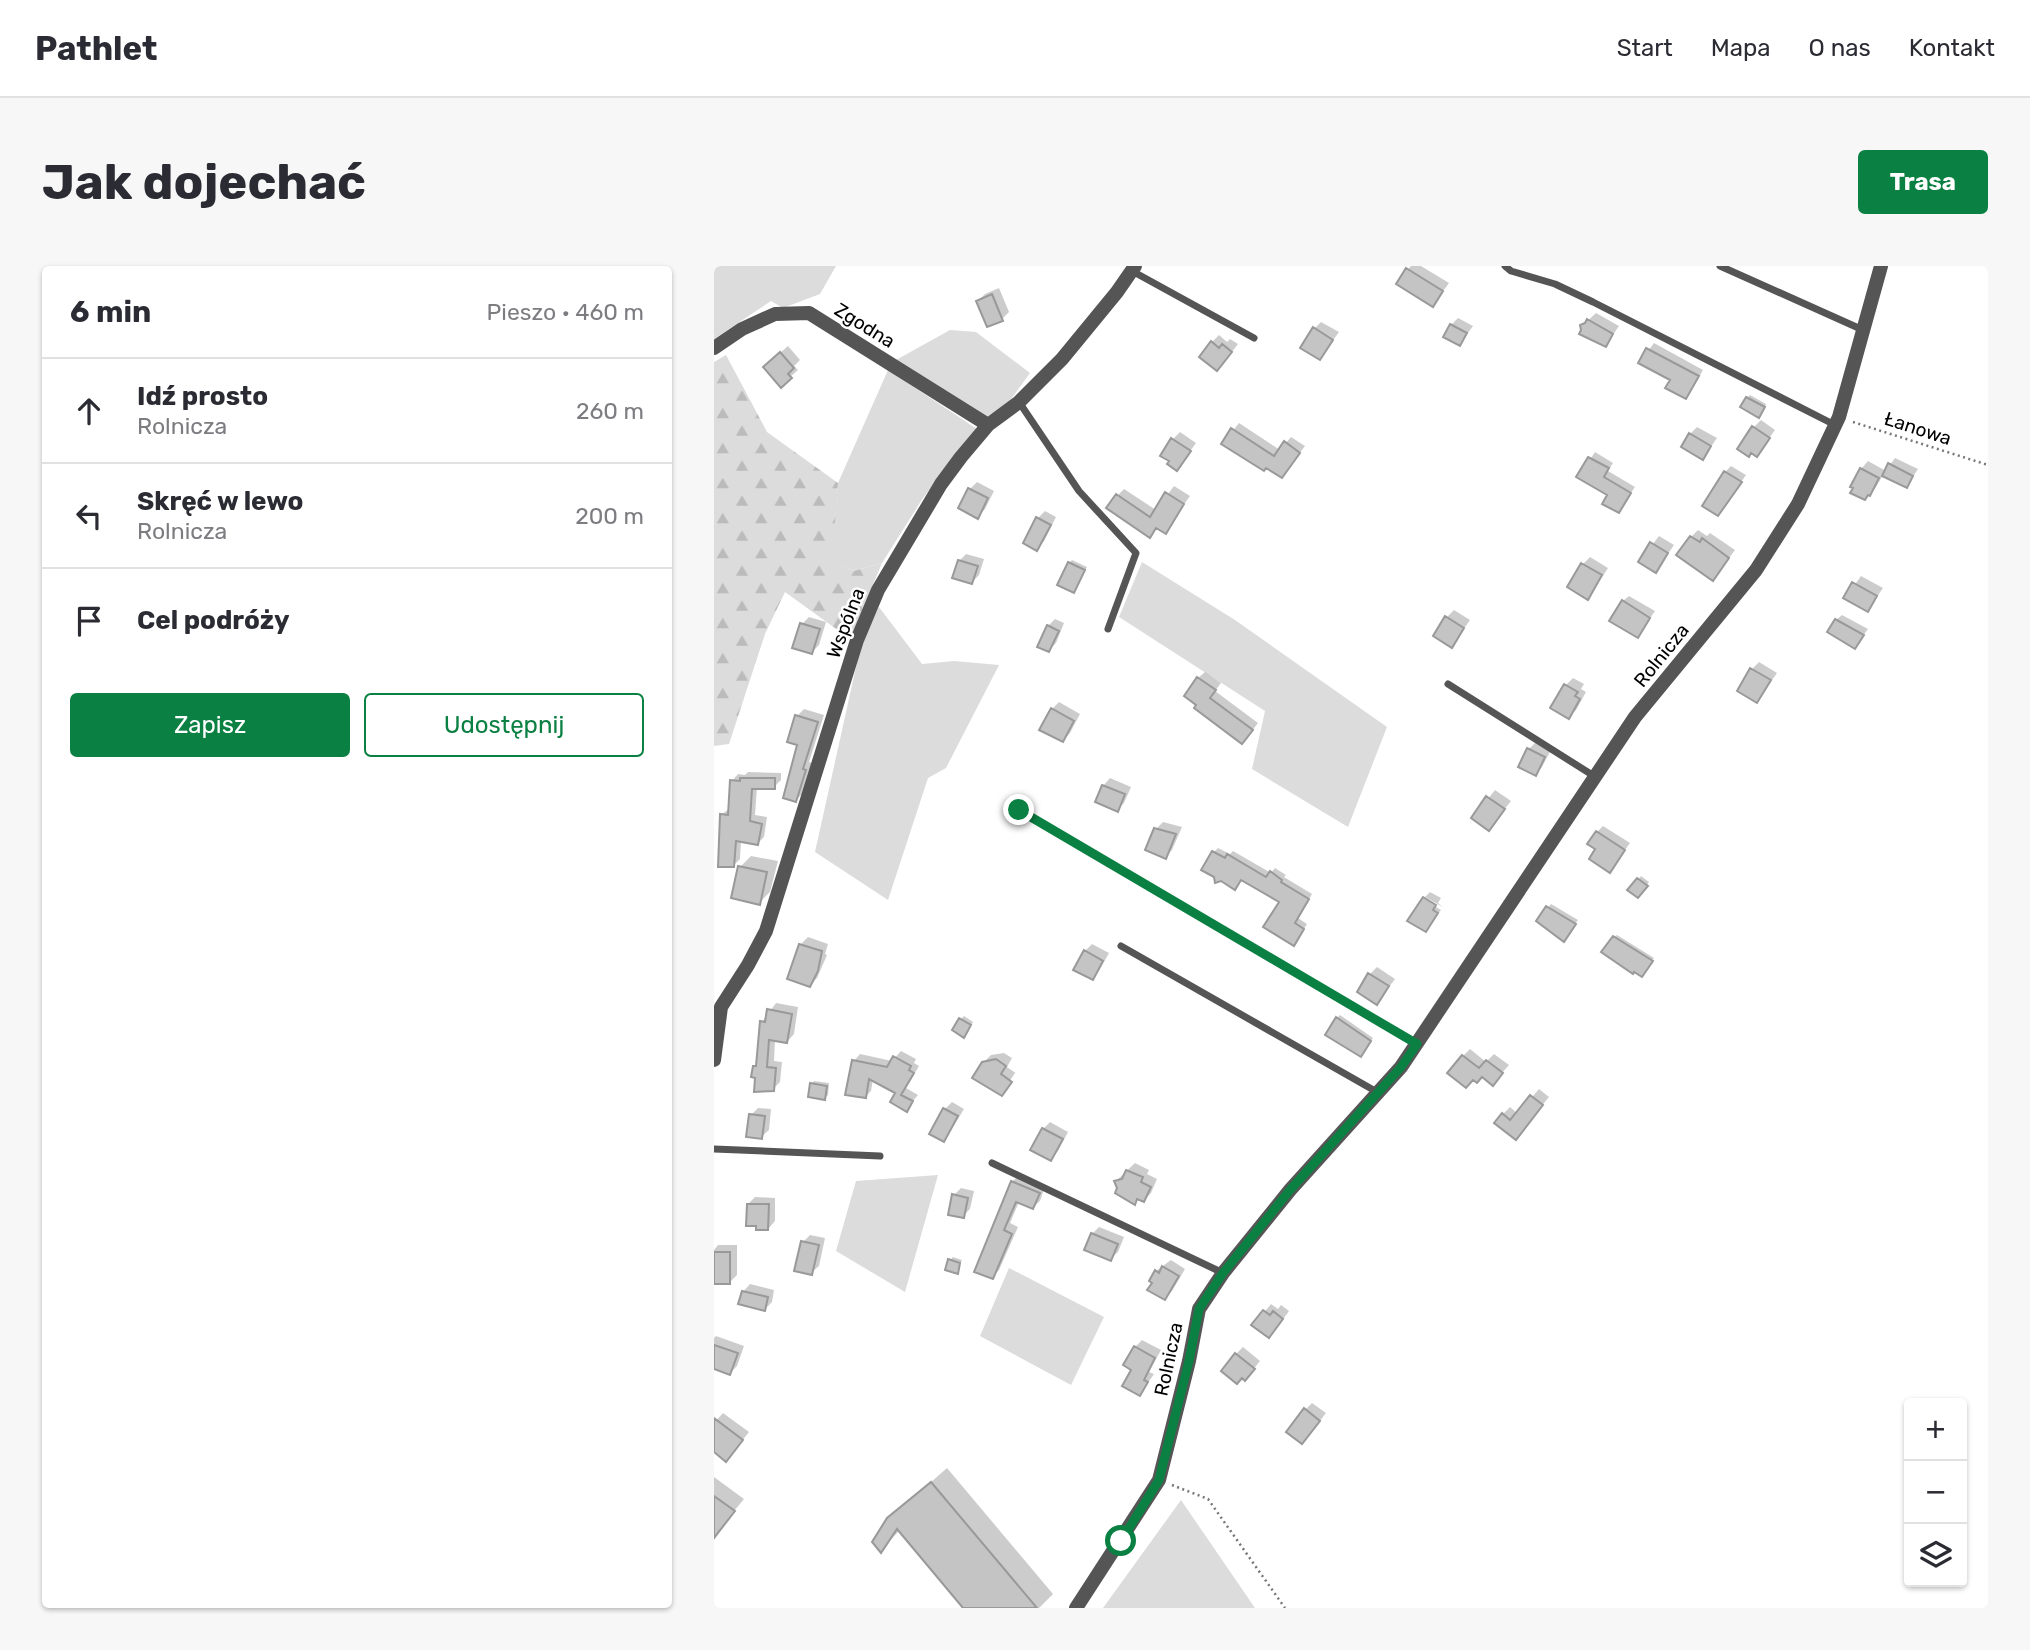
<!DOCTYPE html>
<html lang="pl">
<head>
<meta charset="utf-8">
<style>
  body { margin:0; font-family:Rubik,sans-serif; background:#f7f7f7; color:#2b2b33 }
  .controls { position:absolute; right:21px; bottom:21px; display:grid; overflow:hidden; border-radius:7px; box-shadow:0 2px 5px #0004 }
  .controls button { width:63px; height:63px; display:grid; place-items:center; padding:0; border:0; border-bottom:2px solid #e1e1e2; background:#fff; color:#2b2b33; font:35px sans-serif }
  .stop { position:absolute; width:21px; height:21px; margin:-16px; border:5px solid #0b8043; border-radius:50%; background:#fff }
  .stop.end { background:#0b8043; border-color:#fff; box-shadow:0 2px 7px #0008 }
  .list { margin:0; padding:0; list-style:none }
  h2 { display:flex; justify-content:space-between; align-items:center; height:91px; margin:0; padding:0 28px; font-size:30px }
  h2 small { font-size:23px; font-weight:400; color:#7c7c81 }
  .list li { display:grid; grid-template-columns:46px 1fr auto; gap:21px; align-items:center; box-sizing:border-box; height:105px; padding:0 28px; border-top:2px solid #e1e1e2 }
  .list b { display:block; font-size:26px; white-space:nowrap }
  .list p { margin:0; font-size:23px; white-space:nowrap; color:#7c7c81 }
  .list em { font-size:23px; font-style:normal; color:#7c7c81 }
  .actions { display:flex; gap:14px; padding:21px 28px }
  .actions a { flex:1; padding:16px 0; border:2px solid #0b8043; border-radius:7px; text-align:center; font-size:24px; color:#0b8043 }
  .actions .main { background:#0b8043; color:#fff }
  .icon { flex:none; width:38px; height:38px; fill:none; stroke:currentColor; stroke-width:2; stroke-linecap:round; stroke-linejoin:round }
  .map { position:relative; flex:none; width:1274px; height:1342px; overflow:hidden; border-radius:7px }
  header { display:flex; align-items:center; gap:42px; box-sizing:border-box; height:98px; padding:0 35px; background:#fff; border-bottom:2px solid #e1e1e2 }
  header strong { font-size:33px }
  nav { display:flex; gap:38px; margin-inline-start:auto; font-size:24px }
  .intro { display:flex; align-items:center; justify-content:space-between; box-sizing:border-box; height:168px; padding:0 42px }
  h1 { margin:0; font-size:49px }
  .button { padding:18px 32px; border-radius:7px; background:#0b8043; color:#fff; font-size:24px; font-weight:700 }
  main { display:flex; gap:42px; padding:0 42px }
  aside { flex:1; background:#fff; border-radius:7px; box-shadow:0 2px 5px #0004 }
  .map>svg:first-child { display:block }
</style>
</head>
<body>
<header>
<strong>Pathlet</strong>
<nav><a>Start</a><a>Mapa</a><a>O nas</a><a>Kontakt</a></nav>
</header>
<div class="intro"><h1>Jak dojechać</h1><a class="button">Trasa</a></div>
<main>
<aside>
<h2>6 min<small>Pieszo · 460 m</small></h2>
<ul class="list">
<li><svg class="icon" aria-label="ahead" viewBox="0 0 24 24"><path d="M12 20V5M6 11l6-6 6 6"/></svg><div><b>Idź prosto</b><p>Rolnicza</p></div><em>260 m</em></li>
<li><svg class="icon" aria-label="left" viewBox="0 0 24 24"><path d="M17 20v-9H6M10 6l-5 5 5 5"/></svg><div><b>Skręć w lewo</b><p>Rolnicza</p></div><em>200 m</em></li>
<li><svg class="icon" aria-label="arrive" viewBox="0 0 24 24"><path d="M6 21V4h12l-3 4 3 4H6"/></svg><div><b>Cel podróży</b></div></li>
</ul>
<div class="actions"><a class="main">Zapisz</a><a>Udostępnij</a></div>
</aside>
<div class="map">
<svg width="1274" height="1342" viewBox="0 0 1274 1342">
  <defs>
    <pattern id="forest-firs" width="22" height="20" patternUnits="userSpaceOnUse" patternTransform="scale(1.75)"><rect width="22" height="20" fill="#dcdcdc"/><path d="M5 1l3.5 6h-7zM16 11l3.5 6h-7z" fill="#bbb"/></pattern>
  </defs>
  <rect width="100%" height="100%" fill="#fff"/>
  <!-- green -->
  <path fill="#dcdcdc" d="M0 0H122L106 28 69 42 57 35 0 73Z
    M236 64 262 66 316 107 295 136 271 152 182 94Z
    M174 104 263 163 209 232 168 297 140 305 117 295 124 217Z
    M428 296 521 354 673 461 634 561 538 503 551 445 405 351Z
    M165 341 208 398 240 395 285 399 232 502 214 512 174 634 101 586 148 374Z
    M224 909 191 1026 122 985 142 915Z
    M295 1002 390 1051 357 1119 266 1070Z
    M467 1234 541 1342H389Z"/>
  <!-- forest -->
  <path fill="url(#forest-firs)" d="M12 89 53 166 124 217 118 295 140 305 168 297 136 373 71 326 51 368 15 478 0 480V96Z"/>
  <!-- shadow -->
  <path fill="#0003" d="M697 0H707L735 17 719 39 694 3Z
    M285 22 295 46 288 53 264 35 271 28Z
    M882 47 905 60 892 79 868 60Z
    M744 52 759 60 746 78 737 59Z
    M607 56 625 66 606 92 600 63Z
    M505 69 513 76 516 73 524 78 510 96 498 76Z
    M940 77 989 104 977 125 972 131 958 113 926 96Z
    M74 80 86 94 80 100 84 104 67 119 58 94Z
    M1036 129 1052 138 1048 146 1033 132Z
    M1047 154 1061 164 1043 189 1040 161Z
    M525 157 566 184 577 171 591 180 568 210 509 177Z
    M983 161 1003 172 989 192 976 168Z
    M466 166 482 177 463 203 459 173Z
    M881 186 899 197 894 205 921 221 904 245 895 228 865 210Z
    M1181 192 1204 203 1193 220 1169 209 1162 221 1151 232 1139 220 1147 203 1154 195 1172 205Z
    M1017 200 1032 209 1004 248 1011 206Z
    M263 216 280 225 271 243 264 251 246 241 256 223Z
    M460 220 476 230 451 265 444 261 436 269 403 230 410 223 442 244Z
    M331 245 342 251 330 275 323 282 324 252Z
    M984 264 993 270 996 267 1021 284 999 313 977 271Z
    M945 270 960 279 942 305 926 295Z
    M252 288 270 293 265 309 258 316 245 295Z
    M876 291 894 302 880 324 873 331 869 298Z
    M358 294 373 301 360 325 355 297Z
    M1147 310 1169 322 1154 344 1132 331Z
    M915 330 941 345 924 370 909 335Z
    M740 344 756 354 738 380 733 351Z
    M1128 349 1154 363 1141 381 1122 354Z
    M95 351 112 356 105 379 98 386 88 358Z
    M341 353 350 357 342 377 335 384 334 360Z
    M1045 396 1063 407 1043 435 1025 424 1038 403Z
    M491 406 507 417 501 425 544 457 534 470 482 441 484 412Z
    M859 412 870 418 867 423 872 426 862 444 854 451 838 442 852 419Z
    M345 436 366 448 356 467 349 474 338 443Z
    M90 443 110 449 95 496 98 497 89 527 82 534 86 478 83 450Z
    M822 476 837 484 828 501 821 508 815 483Z
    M34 506 67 507V514L60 521H43L41 549 53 551 50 571 43 578 27 575 26 593 20 599 7 549 16 542 18 515 24 508 31 509Z
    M396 512 417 521 410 537 403 544 389 520Z
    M781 524 797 535 775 563 759 552Z
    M449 556 468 561 458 584 451 591 442 563Z
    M889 560 916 577 896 605 883 583V566Z
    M504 582 516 588 519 585 557 607 561 602 572 609 570 611 598 628 584 652 593 658 584 673 567 636 528 613 521 621 500 586Z
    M37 590 64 595 56 626 45 637 26 601Z
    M927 610 935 616 927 627 916 623Z
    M716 626 727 632 724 637 729 641 711 631Z
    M709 633 727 644 712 664Z
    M837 638 864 654 853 670 824 655Z
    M903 669 940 692 930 706 900 671Z
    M94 671 114 678 111 688 113 689 103 712 96 719 75 712 87 678Z
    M378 678 395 687 385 705 378 712 371 685Z
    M663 701 681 713 663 737 656 708Z
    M62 737 84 741 80 768 73 776 61 774 60 795 68 796 66 816 59 823 40 801 44 797 48 756Z
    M626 749 659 772 647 789 623 752Z
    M250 750 259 756 253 766 247 753Z
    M756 783 772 796 780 788 795 799 779 817 749 790Z
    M187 785 202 793 200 797 205 800 192 822 204 829 192 843 183 827 159 813 157 825 151 831 140 795 146 788 178 795Z
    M290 787 298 792 293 801 303 808 301 807 291 822 269 797 277 789Z
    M100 815 115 817 114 829 111 832 97 818Z
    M825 823 835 831 808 864 789 848 796 841 804 848Z
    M238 836 250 843 236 866 229 873 231 843Z
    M44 842 57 843 55 864 47 871 37 849Z
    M336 856 354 866 344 885 337 892 329 863Z
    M421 897 435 904 433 908 443 913 437 927 430 934 426 932 420 937 405 922 402 915Z
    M305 909 331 920 326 935 319 941 305 936 296 957 304 961 285 1004 278 1011 298 916Z
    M247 922 260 925 256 943 249 950 240 929Z
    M41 931 61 932V955L54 963 34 938Z
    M385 961 410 971 404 986 396 993 378 968Z
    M96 969 111 972 105 1000 97 1007 89 976Z
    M4 979H23V1009L16 1016H0V984Z
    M239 991 248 994 243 1006 236 994Z
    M457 994 471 1003 458 1025 451 1032 440 1016 442 1005Z
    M36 1018 60 1024 58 1036 51 1043 29 1026Z
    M557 1038 564 1043 567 1039 575 1045 562 1063 540 1059Z
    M2 1070 30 1080 23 1100 16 1107 0 1101V1072Z
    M428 1074 447 1084 435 1106 440 1108 426 1128 420 1103 421 1081Z
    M529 1081 546 1095 538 1105 529 1110 522 1088Z
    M598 1137 612 1147 595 1169 591 1144Z
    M9 1147 35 1166 19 1186 0 1184V1157Z
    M233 1202 339 1328 325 1342H251L186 1264 167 1284 175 1253Z
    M0 1211 30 1233 6 1262 0 1258Z"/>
  <!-- building -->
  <path fill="#c4c4c4" stroke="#999" stroke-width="2" d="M692 2 729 25 719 41 682 18Z
    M278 28 289 55 273 61 262 35Z
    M873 53 899 68 892 81 865 68 867 64 866 59 871 57Z
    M736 58 753 67 746 80 729 71Z
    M599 61 619 74 606 94 586 82Z
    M497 75 505 82 508 78 518 86 503 105 485 91Z
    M932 82 985 110 972 133 951 122 956 114 924 97Z
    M66 86 80 102 74 108 78 112 67 122 49 101Z
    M1032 131 1051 141 1045 152 1026 141Z
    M1038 160 1056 172 1043 191 1037 187 1035 191 1023 183Z
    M517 162 560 190 570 175 586 187 568 212 552 202 550 205 507 178Z
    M975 167 997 180 989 194 967 181Z
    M457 172 477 185 463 205 453 198 455 195 446 190Z
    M874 191 895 202 890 211 917 227 905 247 888 238 893 229 862 211Z
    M1174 197 1199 210 1193 222 1168 210Z
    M1146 202 1165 212 1156 230 1154 229 1151 234 1136 227 1139 222 1136 221Z
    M1010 205 1028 216 1004 250 988 240Z
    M254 222 274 232 264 253 244 242Z
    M451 226 470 238 452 268 442 262 436 272 392 242 402 228 436 251Z
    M322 251 337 259 323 285 309 277Z
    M976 270 986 276 988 272 1015 292 999 315 962 289Z
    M936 276 954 287 942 307 924 296Z
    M244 294 264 300 258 318 238 312Z
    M354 296 371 304 360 327 343 319Z
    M867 297 888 309 874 334 853 321Z
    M1138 316 1163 330 1154 346 1129 332Z
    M908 334 936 352 924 372 895 355Z
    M731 350 750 362 738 382 719 370Z
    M1121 353 1150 369 1141 383 1113 366Z
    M86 357 106 363 98 388 78 382Z
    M333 359 345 365 335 386 323 381Z
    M1036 402 1057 414 1043 437 1023 425Z
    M483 411 502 424 496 432 539 464 528 478 480 442 482 439 470 430Z
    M850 418 864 426 861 430 866 433 855 453 836 442Z
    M337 442 360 455 349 476 325 464Z
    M81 449 104 456 89 503 92 504 82 536 69 532 83 479 73 476Z
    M813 482 831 491 822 510 804 501Z
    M26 512H61V523H38L36 555 48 558 44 579 22 575 20 601H4L6 548 14 549 16 514 26 515Z
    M388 519 411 528 404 546 381 536Z
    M772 530 791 543 775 565 757 552Z
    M440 562 462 568 452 593 431 584Z
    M882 565 911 584 896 607 875 593 881 583 873 578Z
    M498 585 511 592 513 588 552 611 556 605 568 614 567 616 595 633 581 657 590 663 580 680 549 661 565 636 527 614 521 624 507 615 501 617 500 611 487 604Z
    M24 600 53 606 46 639 17 632Z
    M923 612 934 620 924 632 913 624Z
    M709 631 722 639 719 644 724 647 712 666 693 655Z
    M832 640 862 658 850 676 822 655Z
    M899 670 939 695 928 711 920 706 919 708 887 686Z
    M85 678 108 685 104 705 96 721 73 713Z
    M370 684 389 695 379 714 359 704Z
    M654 707 675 720 663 739 643 726Z
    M53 743 78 748 73 777 55 774 53 801 62 802 60 825 40 826 41 812 37 811 39 800H42L46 755 51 756Z
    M622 751 657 775 647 791 611 769Z
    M245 752 257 759 250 772 238 764Z
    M748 789 765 802 772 794 789 807 779 820 768 811 763 817 759 814 752 822 733 807Z
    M179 790 197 800 195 804 200 807 187 829 199 835 193 846 176 836 181 827 155 813 152 832 131 829 138 794 173 801Z
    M282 793 292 800 287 808 298 816 288 830 258 812 268 796Z
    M96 817 113 820 111 834 94 831Z
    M816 829 829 839 802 874 780 857 788 847 796 854Z
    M229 842 244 850 230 876 215 868Z
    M35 848 51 850 48 873 32 871Z
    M328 862 349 873 337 895 316 884Z
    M412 904 429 911 427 916 437 921 430 936 423 933 421 939 401 927 403 922 400 915 408 913Z
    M297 915 326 927 319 943 302 936 290 964 298 968 279 1013 260 1006Z
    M238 928 254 932 250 952 234 949Z
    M33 938H55L54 964H42V960H32Z
    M377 967 404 978 397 995 370 984Z
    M87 975 105 979 98 1009 80 1005Z
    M0 986H16V1018H0Z
    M234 993 246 997 244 1008 231 1004Z
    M448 1000 465 1010 451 1034 433 1024 438 1017 435 1015 441 1004 445 1007Z
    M28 1025 54 1031 51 1045 24 1038Z
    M549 1044 556 1049 559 1045 569 1053 555 1072 537 1059Z
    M0 1079 24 1087 16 1109 0 1103Z
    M420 1080 441 1092 430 1114 434 1116 426 1130 408 1120 417 1104 409 1099Z
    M521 1087 541 1103 531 1115 528 1112 523 1118 507 1105Z
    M590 1142 606 1155 588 1178 572 1166Z
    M0 1152 29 1174 12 1196 0 1186Z
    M217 1216 323 1342H249L183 1263 167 1287 158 1276 173 1252Z
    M0 1230 21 1245 0 1272Z"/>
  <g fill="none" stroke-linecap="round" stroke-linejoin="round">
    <!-- path -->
    <path stroke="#777" stroke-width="2.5" stroke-dasharray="2 3.5" stroke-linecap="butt" d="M1139 156 1274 199
      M458 1219 494 1233 571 1342"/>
    <!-- service -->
    <path stroke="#555" stroke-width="7" d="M791 0 797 5 841 18 879 36 1121 159
      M1006 0 1149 64
      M418 5 540 72
      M305 136 365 225 422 287 394 363
      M734 418 880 510
      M305 544 702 778
      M407 680 663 826
      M0 883 166 890
      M278 897 509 1007"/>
    <!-- minor -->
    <path stroke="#555" stroke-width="14" d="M0 82 28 63 61 48 95 47 274 159
      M0 794 7 741 34 699 52 665 143 374 164 324 227 218 247 191 274 159 305 136 348 93 403 26 421 0
      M362 1342 445 1214 475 1095 485 1043 509 1007 576 924 687 801 921 451 1042 304 1084 238 1125 151 1167 0"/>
  </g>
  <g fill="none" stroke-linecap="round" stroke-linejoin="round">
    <!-- route -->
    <path stroke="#0b8043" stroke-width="9" d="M305 544 703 778 687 801 576 924 509 1007 485 1043 475 1095 445 1214 407 1275"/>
  </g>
  <g text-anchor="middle" stroke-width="5" stroke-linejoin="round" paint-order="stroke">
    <!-- street labels -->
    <g font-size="19" fill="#000" stroke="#fff">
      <text transform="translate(151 59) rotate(32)" y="7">Zgodna</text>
      <text transform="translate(1204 162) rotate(18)" y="7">Łanowa</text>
      <text transform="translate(131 357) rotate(-69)" y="7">Wspólna</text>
      <text transform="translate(947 389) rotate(-51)" y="7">Rolnicza</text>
      <text transform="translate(454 1093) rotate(-78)" y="7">Rolnicza</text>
    </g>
  </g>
</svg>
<div class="controls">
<button>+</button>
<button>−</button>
<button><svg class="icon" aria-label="layers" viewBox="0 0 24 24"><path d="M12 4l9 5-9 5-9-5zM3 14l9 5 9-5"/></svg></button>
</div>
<div class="stop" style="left:407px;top:1275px"></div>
<div class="stop end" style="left:305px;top:544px"></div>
</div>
</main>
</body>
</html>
